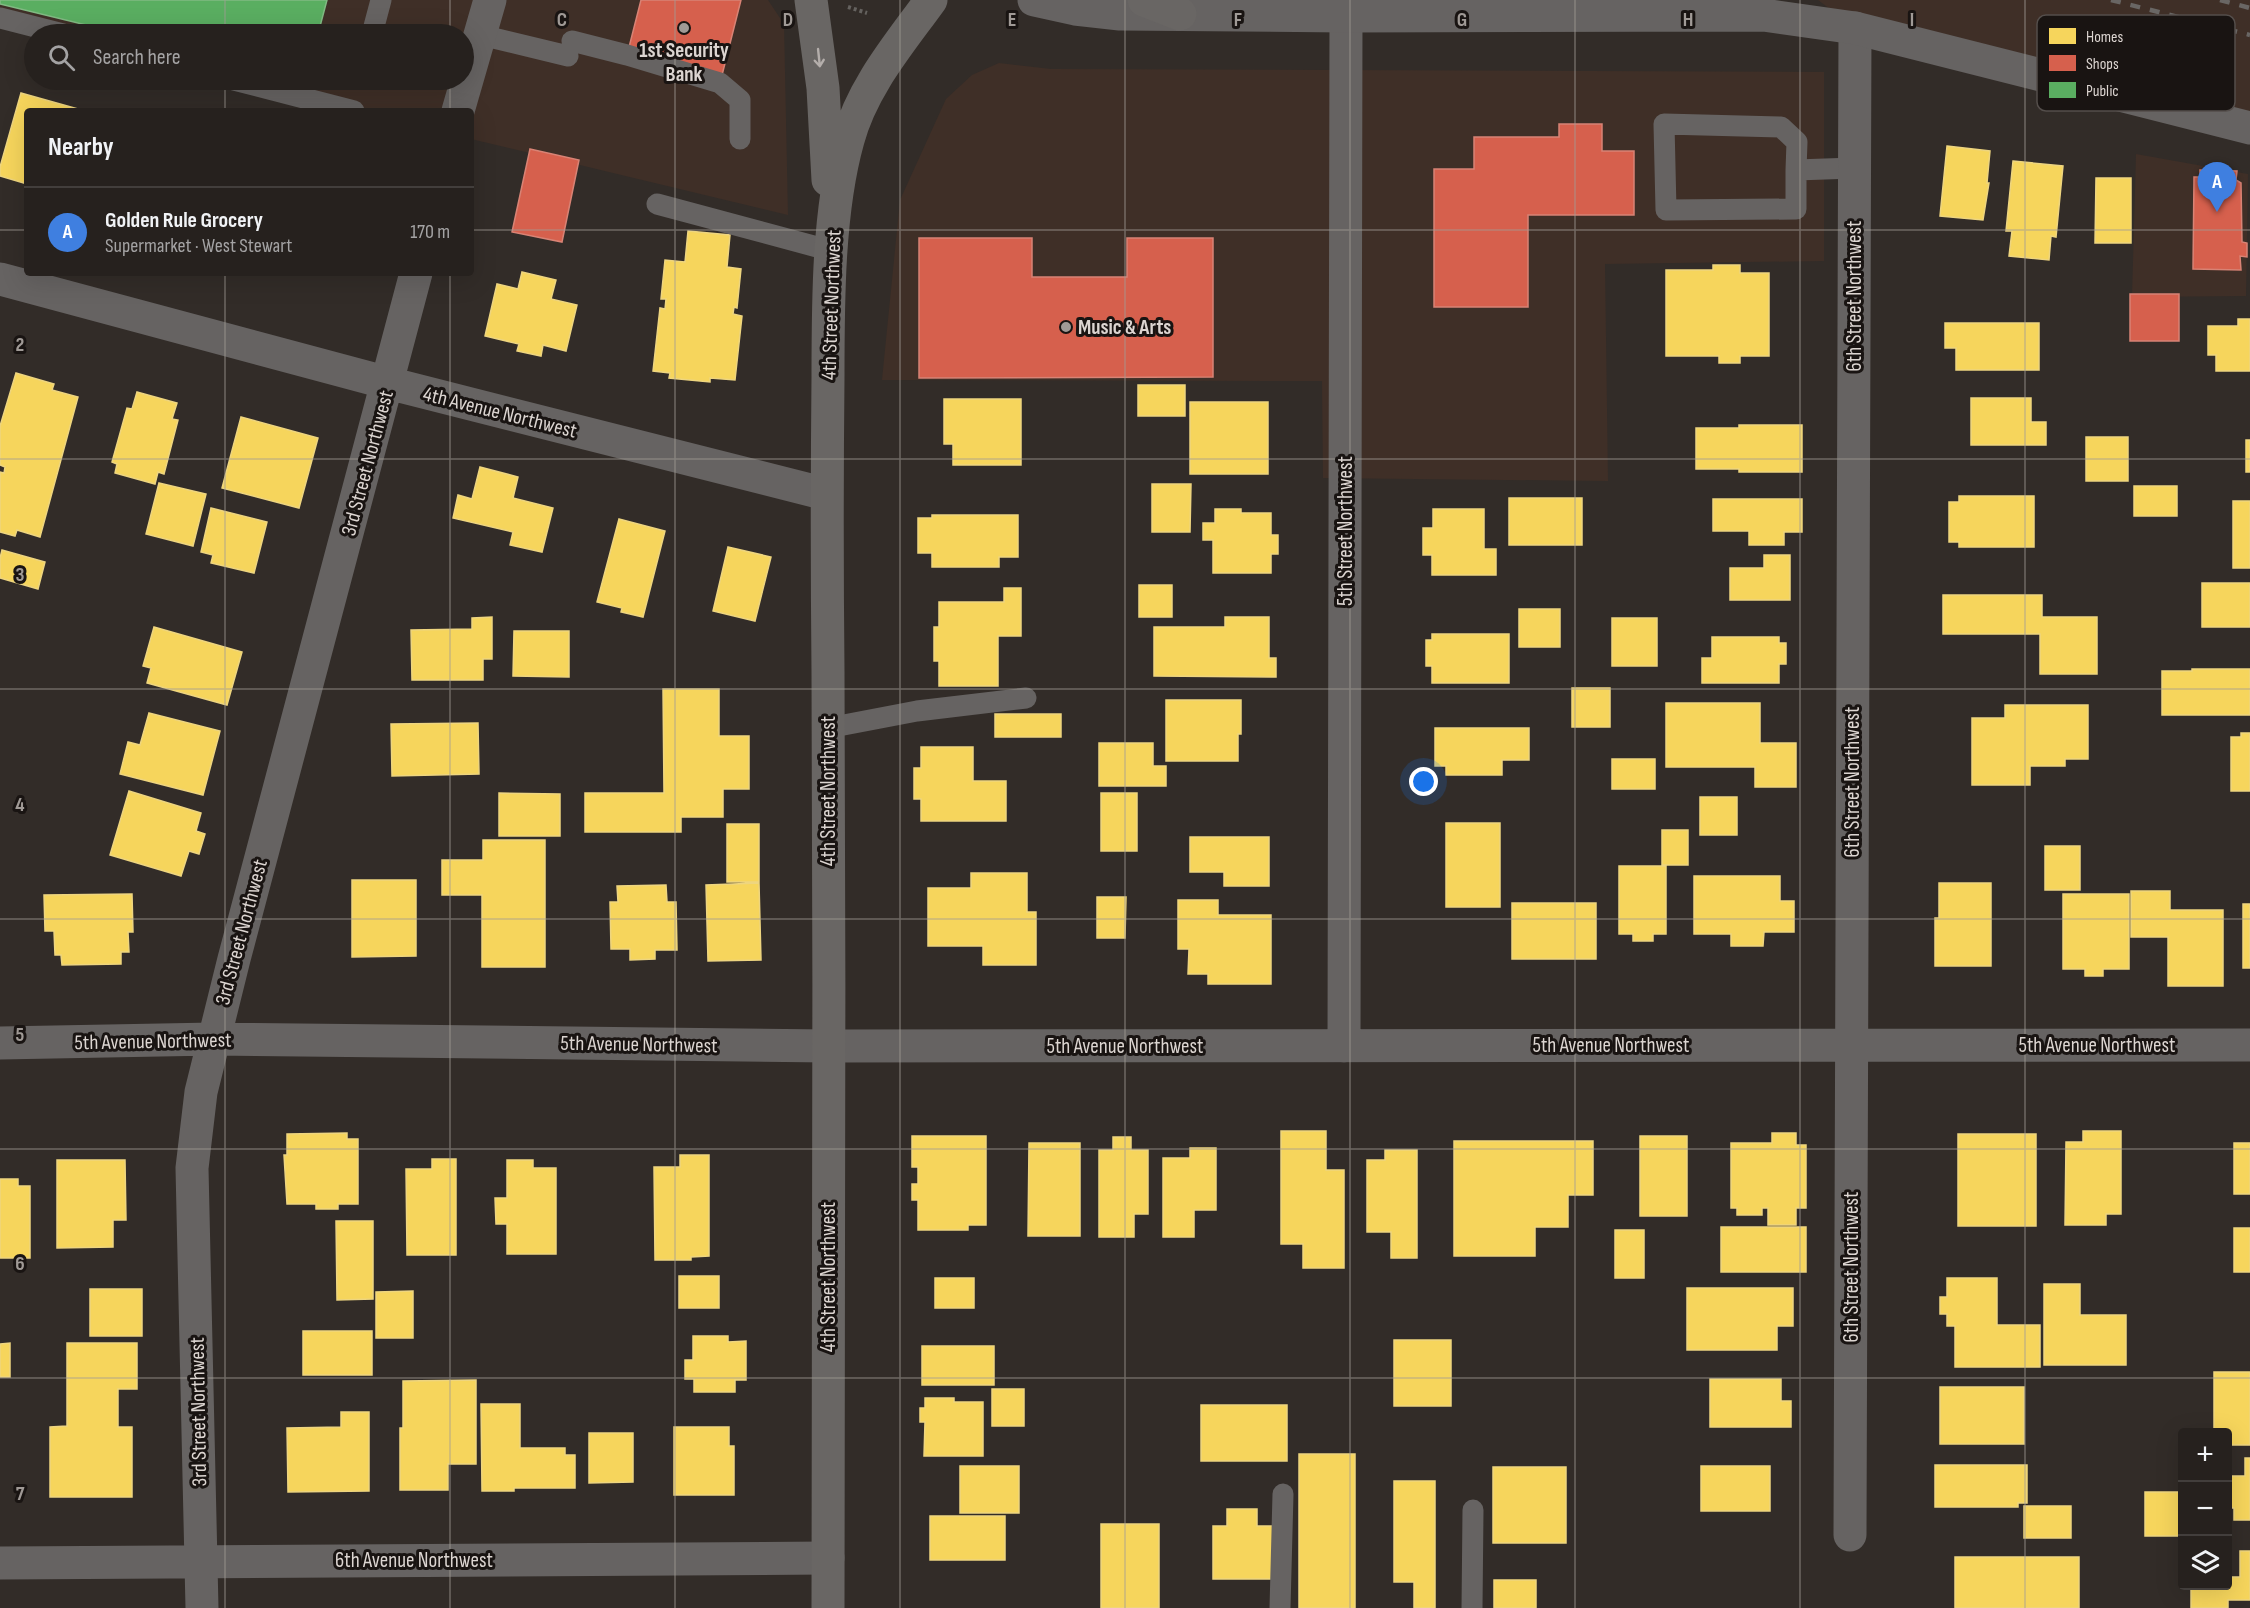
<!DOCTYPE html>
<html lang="en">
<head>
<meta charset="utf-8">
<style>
  body { margin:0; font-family:"Sofia Sans Condensed",sans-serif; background:#322e2b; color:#f1f3f6 }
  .controls { position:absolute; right:18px; bottom:18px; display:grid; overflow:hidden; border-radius:6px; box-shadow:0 6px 24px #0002 }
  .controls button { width:54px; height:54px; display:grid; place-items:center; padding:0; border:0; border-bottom:2px solid #423e3c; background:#26211e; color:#f1f3f6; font:30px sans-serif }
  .you { position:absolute; left:1424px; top:782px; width:21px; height:21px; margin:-15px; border:4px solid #fff; border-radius:50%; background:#1a73e8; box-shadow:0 0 0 9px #1a73e833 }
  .badge { display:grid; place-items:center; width:39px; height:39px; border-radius:50%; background:#ea580c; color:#fff; font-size:20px; font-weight:700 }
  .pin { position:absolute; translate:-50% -50px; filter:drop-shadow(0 2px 3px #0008) }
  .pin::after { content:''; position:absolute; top:32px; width:21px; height:18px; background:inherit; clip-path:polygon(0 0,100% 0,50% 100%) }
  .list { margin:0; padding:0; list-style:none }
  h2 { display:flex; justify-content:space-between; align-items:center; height:78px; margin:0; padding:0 24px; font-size:26px }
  h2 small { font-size:20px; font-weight:400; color:#a4a3a4 }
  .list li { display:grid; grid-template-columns:39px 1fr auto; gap:18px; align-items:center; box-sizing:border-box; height:90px; padding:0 24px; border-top:2px solid #423e3c }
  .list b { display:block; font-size:22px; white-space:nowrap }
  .list p { margin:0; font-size:20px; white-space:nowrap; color:#a4a3a4 }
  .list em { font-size:20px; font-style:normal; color:#a4a3a4 }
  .icon { flex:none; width:33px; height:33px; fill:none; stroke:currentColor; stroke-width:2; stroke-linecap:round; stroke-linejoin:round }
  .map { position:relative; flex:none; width:2250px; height:1608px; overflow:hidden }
  .search { position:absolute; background:#26211e; box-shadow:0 6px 24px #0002; left:24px; top:24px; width:450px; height:66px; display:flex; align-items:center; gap:15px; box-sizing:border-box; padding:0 21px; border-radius:33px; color:#a4a3a4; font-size:22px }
  .panel { position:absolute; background:#26211e; box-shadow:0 6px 24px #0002; left:24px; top:108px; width:450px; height:168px; border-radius:6px }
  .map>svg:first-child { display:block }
</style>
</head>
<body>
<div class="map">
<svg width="2250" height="1608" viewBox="0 0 2250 1608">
  <rect width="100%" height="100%" fill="#322c28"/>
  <!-- built -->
  <path fill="#3f2f27" d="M0 0H768L784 24 788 215 471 139V111H353L221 80H464V34H34L0 27Z
    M1818 0H2250V128L1855 28Z
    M999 63 1051 69 1824 72V261L1605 264 1608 481 1323 478 1322 381 882 380 900 200 946 99 972 75Z
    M2136 154 2248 174 2246 296 2132 297Z"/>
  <!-- homes -->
  <path fill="#f6d55c" stroke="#eed57f" stroke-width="1.5" d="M21 93 78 109 77 111H27V184L0 176V167Z
    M1947 146 1990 151 1987 183H1989L1983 220 1940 216Z
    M2013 161 2063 166 2056 237 2051 236 2049 260 2009 256 2012 231H2006Z
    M2096 178H2131V243H2095Z
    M688 231 730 235 727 267 741 269 737 308 734 307 733 314 742 316 735 380 710 378V382L669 378 670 373 653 371 660 308 665 309 666 299H661L665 260 685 262Z
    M1713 265H1740V273H1769V356H1740V363H1719V356H1666V270H1713Z
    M522 272 556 280 551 299 577 305 566 351 543 345 541 356 517 351 519 344 485 336 497 284 518 289Z
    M2238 319H2250V371H2216V355H2208V326H2238Z
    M1945 323H2039V370H1956V348H1945Z
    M16 373 54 384 52 390 78 397 40 537 17 530 15 536 0 532V472L4 473 5 467 0 465V426Z
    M1138 385H1185V416H1138Z
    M137 392 177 403 172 419 178 420 164 474 158 472 155 484 115 473 117 464 112 462 127 408 132 409Z
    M1971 398H2031V422H2046V445H1971Z
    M944 399H1021V465H953V444H944Z
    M1190 402H1268V474H1190Z
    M241 417 318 438 299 508 222 488Z
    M1739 425H1802V472H1739V469H1696V428H1739Z
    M2086 437H2128V481H2086Z
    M2246 440H2250V472H2246Z
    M480 467 518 477 513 498 553 508 542 552 510 545 513 532 453 518 458 495 472 499Z
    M159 483 206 494 193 546 146 534Z
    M1152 484H1191L1190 532H1152Z
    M2134 486H2177V516H2134Z
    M1959 496H2034V547H1959V542H1949V502H1959Z
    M1509 498H1582V545H1509Z
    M1713 499H1802V532H1784V545H1749V531H1713Z
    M2233 501H2250V568H2233Z
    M211 508 267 522 254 573 211 563 213 555 201 552Z
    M1215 509H1241V513H1271V535H1278V554H1271V573H1213V540H1203V523H1215Z
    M1433 509H1484V549H1496V575H1432V555H1423V528H1433Z
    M932 515H1018V557H999V567H932V553H918V518H932Z
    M619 519 665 531 643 617 621 612 622 608 597 602Z
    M728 547 771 557 755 621 713 611Z
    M2 550 45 562 38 589 0 578V558Z
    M1764 555H1790V600H1730V568H1764Z
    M2202 583H2250V627H2202Z
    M1139 585H1172V617H1139Z
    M1004 588H1021V636H998V686H939V661H934V627H939V602H1004Z
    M1943 595H2042V617H2097V674H2040V634H1943Z
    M1519 609H1560V647H1519Z
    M492 617V659H483V680H412L411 630 472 629V618Z
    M1225 617H1269V658H1276V677L1154 676V627H1225Z
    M1612 618H1657V666H1612Z
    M154 627 242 652 227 705 147 683 151 668 143 666Z
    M514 631H569V677L513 676Z
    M1432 634H1509V683H1432V666H1426V640H1432Z
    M1712 637H1779V643H1786V664H1779V683H1702V658H1712Z
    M2192 669H2250V715H2162V671H2192Z
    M1572 688H1610V727H1572Z
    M663 689H719V736H749V789H723V817H681V832H585V793H664Z
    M1166 700H1241V734H1238V761H1166Z
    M1666 703H1760V743H1796V787H1755V767H1666Z
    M2005 705H2088V759H2065V766H2030V785H1972V718H2005Z
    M149 713 220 731 203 795 120 774 128 742 140 745Z
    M995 714H1061V737H995Z
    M478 723 479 774 392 776 391 724Z
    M1435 728H1529V760H1502V775H1446V766H1435Z
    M2241 733H2250V791H2231V737H2241Z
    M1099 743H1153V766H1166V786H1099Z
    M921 747H973V781H1006V821H921V799H914V768H921Z
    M1612 759H1655V789H1612Z
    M129 791 201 813 196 831 205 834 199 854 189 851 181 876 110 855Z
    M499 793 560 794V836H499Z
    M1101 793H1137V851H1101Z
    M1700 797H1737V835H1700Z
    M1446 823H1500V907H1446Z
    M727 824H759V882H727Z
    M1662 830H1688V865H1662Z
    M1190 837H1269V886H1224V872H1190Z
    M483 840H545V967H482V895H442V860H483Z
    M2045 846H2080V890H2045Z
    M1619 866H1666V934H1653V941H1633V934H1619Z
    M971 873H1027V912H1036V965H983V946H928V888H971Z
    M1694 876H1780V901H1794V932H1764L1763 946H1731V934H1694Z
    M352 880H416V956L352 957Z
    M759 883 761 960 708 961 706 885Z
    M1939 883H1991V966H1935V918H1939Z
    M666 885 667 902H676L677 950H655V959L630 960V949H611L610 902H618L617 886Z
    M2131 891H2170V910H2223V986H2168V937H2131Z
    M132 894 133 932H128L129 952H121V964L62 965 61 955H55L54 931H45L44 895Z
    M2063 894H2129V969H2103V976H2085V969H2063Z
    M1097 897H1126L1125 938H1097Z
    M1178 900H1218V915H1271V984H1208V974H1188L1189 949H1178Z
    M1512 903H1596V959H1512Z
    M2243 904H2250V968H2243Z
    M1281 1131H1326V1170H1344V1268H1303V1244H1281Z
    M2083 1131H2121V1214H2106V1225H2065L2066 1142H2083Z
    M347 1133V1139H358V1204H338V1209H316V1204H287L284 1155H287V1134Z
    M1772 1133H1796V1145H1806V1208H1796V1225H1768V1208H1762V1215H1737V1208H1731V1143H1772Z
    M1958 1134H2036V1226H1958Z
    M912 1136H986V1225H968V1230H918V1200H912V1184H918V1167H912Z
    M1640 1136H1687V1216H1640Z
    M1113 1137H1131V1150H1148V1214H1134V1237H1099V1150H1113Z
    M1454 1141H1593V1195H1568V1227H1535V1256H1454Z
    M1029 1143H1080V1236H1028Z
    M2234 1143H2250V1194H2234Z
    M1190 1148H1216V1210H1194V1237H1163V1158H1190Z
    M1385 1150H1417V1258H1391V1232H1367V1160H1385Z
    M680 1155H709V1256L691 1257V1260H655L654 1167H680Z
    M432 1159H456V1255H407L406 1169H432Z
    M57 1160H125L126 1220H113V1247L57 1248Z
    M507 1160H533V1168H556V1254H507V1224H496L495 1198H507Z
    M0 1179H18V1186H30V1258H0Z
    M336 1221H373V1299L337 1300Z
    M1721 1227H1806V1272H1721Z
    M2234 1228H2250V1272H2234Z
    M1615 1230H1644V1278H1615Z
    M679 1276H719V1308H679Z
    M935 1278H974V1308H935Z
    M1947 1278H1997V1325H2040V1367H1955V1326H1947V1314H1940V1297H1947Z
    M2044 1284H2080V1315H2126V1365H2044Z
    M1687 1288H1793V1326H1777V1350H1687Z
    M90 1289H142V1336H90Z
    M413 1291V1338H376V1292Z
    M303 1331H372V1375H303Z
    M693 1336H728V1342L746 1341V1380H735V1392H694V1379H685V1360H693Z
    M1394 1340H1451V1406H1394Z
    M10 1343V1377H0V1344Z
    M67 1343H137V1389H118V1427H132V1497H50V1427L67 1426Z
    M922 1346H994V1385H922Z
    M2214 1372H2250V1445H2228V1432H2214Z
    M1710 1379H1781V1401H1791V1427H1710Z
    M476 1380V1464H448V1490H400V1428H403V1381Z
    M1940 1387H2024V1444H1940Z
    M992 1389H1024V1426H992Z
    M925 1398H954V1402H983V1456H924L925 1422H920V1408H925Z
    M481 1404H520V1448H565V1455H575V1488H514V1491H482Z
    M1201 1405H1287V1461H1201Z
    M341 1412H369V1491L288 1492 287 1428 341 1427Z
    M674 1427H729V1446H734V1495H674Z
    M589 1433H633V1482L589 1483Z
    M1299 1454H1355V1608H1299Z
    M2245 1458H2250V1520H2234V1508H2228V1476H2245Z
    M1935 1465H2027V1503H2018V1507H1935Z
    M960 1466H1019V1513H960Z
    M1701 1466H1770V1511H1701Z
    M1493 1467H1566V1543H1493Z
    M1394 1481H1435V1608H1414V1582H1394Z
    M2145 1492H2182V1536H2145Z
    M2024 1506H2071V1538H2024Z
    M1227 1509H1257V1526H1275V1579H1213V1526H1227Z
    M930 1516H1005V1560H930Z
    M1101 1524H1159V1608H1101Z
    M2240 1551H2250V1600H2228V1608H2191V1586H2228V1577H2240Z
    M1955 1557H2079V1608H1955Z
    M1494 1580H1536V1608H1494Z"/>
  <!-- shops -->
  <path fill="#d6604d" stroke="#d88375" stroke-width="1.5" d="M641 0H741L719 87 625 63Z
    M1559 124H1602V151H1634V215H1528V307H1434V169H1474V137H1559Z
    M530 149 579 160 562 242 512 232Z
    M2200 170 2237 171 2236 180 2241 183 2242 242 2247 243V257L2240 256 2241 270 2193 269 2194 177H2200Z
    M919 238H1032V277H1127V238H1213V377L919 378Z
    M2130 294H2179V341H2130Z"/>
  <!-- public -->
  <path fill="#5aae61" stroke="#81ba83" stroke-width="1.5" d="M0 0H327L318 34H123L0 4Z"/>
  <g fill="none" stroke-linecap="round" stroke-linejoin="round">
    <!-- path -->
    <path stroke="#65625f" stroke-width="4" stroke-dasharray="3 3" stroke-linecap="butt" d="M848 7 867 13"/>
    <!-- service -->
    <path stroke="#666362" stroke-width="21" d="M0 18 63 34
      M372 34 381 0
      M481 35 568 56
      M572 41 627 55 720 83 740 100V139
      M234 80 354 111
      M1796 170 1797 142 1781 127 1664 124 1666 210 1796 209V170L1854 168
      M657 204 832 251
      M828 728 917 711 1026 698
      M1280 1608 1283 1494
      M1472 1608 1473 1510"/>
    <!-- minor -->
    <path stroke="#666362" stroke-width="33" d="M458 111 490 0
      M0 279 388 383 826 494
      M0 1043 214 1039 829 1046 2250 1045
      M1344 1046 1346 16
      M1850 1535 1855 28
      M0 1563 828 1558
      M202 1608 192 1168 201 1092 234 959 416 273"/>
    <!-- tertiary -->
    <path stroke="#666362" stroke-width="33" d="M1034 0 1075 9 1120 14 1346 16 1763 15 1855 28 2250 128"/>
    <!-- secondary -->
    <path stroke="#696664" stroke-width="33" d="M811 0 823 88 828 180
      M1144 0 1180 14
      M828 1608C828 1296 830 984 828 672 827 574 827 475 828 377 828 303 828 211 848 140 862 87 900 43 931 0"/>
    <!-- rail -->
    <path stroke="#696664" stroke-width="4.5" stroke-dasharray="10 10" stroke-linecap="butt" d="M2111 0 2250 35
      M2220 0 2250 8"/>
  </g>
  <!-- one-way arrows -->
  <defs><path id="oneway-shaft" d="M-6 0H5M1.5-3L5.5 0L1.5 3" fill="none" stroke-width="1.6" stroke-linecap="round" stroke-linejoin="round" transform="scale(1.5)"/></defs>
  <use stroke="#b4aeab" href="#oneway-shaft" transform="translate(819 58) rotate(84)"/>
  <!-- grid -->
  <path fill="none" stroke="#a09a96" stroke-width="1.5" stroke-opacity="0.55" d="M225 0V34M450 0V34M675 0V1608M900 0V1608M1125 0V1608M1350 0V1608M1575 0V1608M1800 0V1608M2025 0V1608M225 80V111M450 80V111M0 230H27M471 230H2250M225 273V1608M450 273V1608M0 459H2250M0 689H2250M0 919H2250M0 1149H2250M0 1378H2250"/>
  <!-- markers -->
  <g fill="#a09a96" stroke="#191412" stroke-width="2">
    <circle cx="684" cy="28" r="6"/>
    <circle cx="1066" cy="327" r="6"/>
  </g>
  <g text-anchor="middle" stroke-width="6" stroke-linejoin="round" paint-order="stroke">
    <!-- poi labels -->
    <g font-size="21" font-weight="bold" fill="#dcd5d1" stroke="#191412">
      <text x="684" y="57">1st Security<tspan x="684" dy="24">Bank</tspan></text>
      <text x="1078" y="334" text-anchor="start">Music &amp; Arts</text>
    </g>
    <!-- street labels -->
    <g font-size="21" fill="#dcd5d1" stroke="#191412">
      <text transform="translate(1854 296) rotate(-90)" y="7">6th Street Northwest</text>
      <text transform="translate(831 305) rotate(-88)" y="7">4th Street Northwest</text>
      <text transform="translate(500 412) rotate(14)" y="7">4th Avenue Northwest</text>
      <text transform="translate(367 463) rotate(-75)" y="7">3rd Street Northwest</text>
      <text transform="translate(1345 531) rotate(-90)" y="7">5th Street Northwest</text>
      <text transform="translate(1852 782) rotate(-90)" y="7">6th Street Northwest</text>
      <text transform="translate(828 791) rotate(-90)" y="7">4th Street Northwest</text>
      <text transform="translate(241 932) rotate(-75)" y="7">3rd Street Northwest</text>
      <text transform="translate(153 1041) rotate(-1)" y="7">5th Avenue Northwest</text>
      <text transform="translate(639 1044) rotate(1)" y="7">5th Avenue Northwest</text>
      <text x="1611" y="1052">5th Avenue Northwest</text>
      <text x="2097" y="1052">5th Avenue Northwest</text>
      <text x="1125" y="1053">5th Avenue Northwest</text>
      <text transform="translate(1851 1267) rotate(-90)" y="7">6th Street Northwest</text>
      <text transform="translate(828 1277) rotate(-90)" y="7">4th Street Northwest</text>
      <text transform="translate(198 1412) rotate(-91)" y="7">3rd Street Northwest</text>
      <text x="414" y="1567">6th Avenue Northwest</text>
    </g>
  </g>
  <!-- legend -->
  <rect x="2037" y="15" width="198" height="96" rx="9" fill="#191412" stroke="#544e4b" stroke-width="1.5"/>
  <rect x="2049" y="28" width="27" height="16" fill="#f6d55c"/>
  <rect x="2049" y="55" width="27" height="16" fill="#d6604d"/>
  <rect x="2049" y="82" width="27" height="16" fill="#5aae61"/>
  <g font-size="16" fill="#dcd5d1">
    <text x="2086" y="42">Homes</text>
    <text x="2086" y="69">Shops</text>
    <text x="2086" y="96">Public</text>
  </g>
  <g font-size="20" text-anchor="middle" font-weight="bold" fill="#a09a96" stroke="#191412" stroke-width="6" stroke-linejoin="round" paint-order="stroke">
    <text x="562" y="26">C</text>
    <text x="788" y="26">D</text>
    <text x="1012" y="26">E</text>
    <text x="1238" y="26">F</text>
    <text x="1462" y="26">G</text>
    <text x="1688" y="26">H</text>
    <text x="1912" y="26">I</text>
    <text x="20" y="351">2</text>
    <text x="20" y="581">3</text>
    <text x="20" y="811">4</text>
    <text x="20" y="1041">5</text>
    <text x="20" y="1270">6</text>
    <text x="20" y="1500">7</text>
  </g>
</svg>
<div class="controls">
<button>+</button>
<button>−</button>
<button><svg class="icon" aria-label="layers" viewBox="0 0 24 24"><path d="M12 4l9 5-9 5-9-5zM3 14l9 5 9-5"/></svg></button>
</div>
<div class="you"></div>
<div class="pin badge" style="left:2217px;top:212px;background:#3f7fe0">A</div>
<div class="search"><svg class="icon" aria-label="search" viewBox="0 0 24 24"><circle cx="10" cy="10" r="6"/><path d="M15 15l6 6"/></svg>Search here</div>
<section class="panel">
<h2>Nearby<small></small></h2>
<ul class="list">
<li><span class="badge" style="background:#3f7fe0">A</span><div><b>Golden Rule Grocery</b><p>Supermarket · West Stewart</p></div><em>170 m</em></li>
</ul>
</section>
</div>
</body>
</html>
